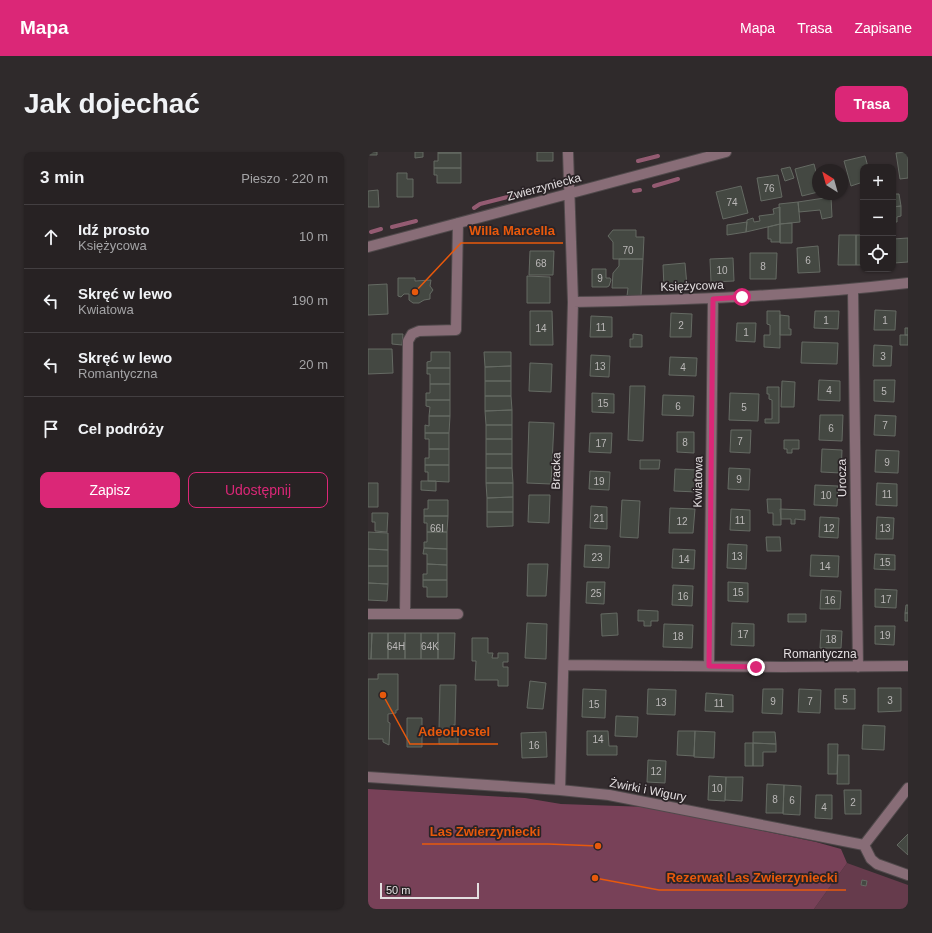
<!DOCTYPE html>
<html lang="pl">
<head>
<meta charset="utf-8">
<style>
  body { margin:0; font-family:Arial,sans-serif; background:#2f2a2b; color:#f1f3f6 }
  .controls { position:absolute; right:12px; top:12px; display:grid; overflow:hidden; border-radius:8px; box-shadow:0 1px 3px #0004 }
  .controls button { width:36px; height:36px; display:grid; place-items:center; padding:0; border:0; border-bottom:1px solid #433f41; background:#272223; color:#f1f3f6; font:20px sans-serif }
  .compass { position:absolute; left:444px; top:12px; width:36px; height:36px; border-radius:50%; background:#272223; box-shadow:0 1px 3px #0004; rotate:323deg }
  .scale { position:absolute; left:12px; bottom:10px; width:99px; box-sizing:border-box; padding-left:4px; border:2px solid #e3dee0; border-top:0; font-size:11px; line-height:14px; white-space:nowrap; color:#e3dee0; -webkit-text-stroke:3px #2a2326; paint-order:stroke }
  .stop { position:absolute; width:12px; height:12px; margin:-9px; border:3px solid #db2777; border-radius:50%; background:#fff }
  .stop.end { background:#db2777; border-color:#fff; box-shadow:0 1px 4px #0008 }
  .list { margin:0; padding:0; list-style:none }
  h2 { display:flex; justify-content:space-between; align-items:center; height:52px; margin:0; padding:0 16px; font-size:17px }
  h2 small { font-size:13px; font-weight:400; color:#a4a4a6 }
  .list li { display:grid; grid-template-columns:26px 1fr auto; gap:12px; align-items:center; box-sizing:border-box; height:64px; padding:0 16px; border-top:1px solid #433f41 }
  .list b { display:block; font-size:15px; white-space:nowrap }
  .list p { margin:0; font-size:13px; white-space:nowrap; color:#a4a4a6 }
  .list em { font-size:13px; font-style:normal; color:#a4a4a6 }
  .actions { display:flex; gap:8px; padding:12px 16px }
  .actions a { flex:1; padding:9px 0; border:1px solid #db2777; border-radius:8px; text-align:center; font-size:14px; color:#db2777 }
  .actions .main { background:#db2777; color:#fff }
  .icon { flex:none; width:22px; height:22px; fill:none; stroke:currentColor; stroke-width:2; stroke-linecap:round; stroke-linejoin:round }
  .map { position:relative; flex:none; width:540px; height:757px; overflow:hidden; border-radius:8px }
  header { display:flex; align-items:center; gap:24px; box-sizing:border-box; height:56px; padding:0 20px; background:#db2777; color:#fff }
  header strong { font-size:19px }
  nav { display:flex; gap:22px; margin-inline-start:auto; font-size:14px }
  .intro { display:flex; align-items:center; justify-content:space-between; box-sizing:border-box; height:96px; padding:0 24px }
  h1 { margin:0; font-size:28px }
  .button { padding:10px 18px; border-radius:8px; background:#db2777; color:#fff; font-size:14px; font-weight:700 }
  main { display:flex; gap:24px; padding:0 24px }
  aside { flex:1; background:#272223; border-radius:8px; box-shadow:0 1px 3px #0004 }
  .map>svg:first-child { display:block }
</style>
</head>
<body>
<header>
<strong>Mapa</strong>
<nav><a>Mapa</a><a>Trasa</a><a>Zapisane</a></nav>
</header>
<div class="intro"><h1>Jak dojechać</h1><a class="button">Trasa</a></div>
<main>
<aside>
<h2>3 min<small>Pieszo · 220 m</small></h2>
<ul class="list">
<li><svg class="icon" aria-label="ahead" viewBox="0 0 24 24"><path d="M12 20V5M6 11l6-6 6 6"/></svg><div><b>Idź prosto</b><p>Księżycowa</p></div><em>10 m</em></li>
<li><svg class="icon" aria-label="left" viewBox="0 0 24 24"><path d="M17 20v-9H6M10 6l-5 5 5 5"/></svg><div><b>Skręć w lewo</b><p>Kwiatowa</p></div><em>190 m</em></li>
<li><svg class="icon" aria-label="left" viewBox="0 0 24 24"><path d="M17 20v-9H6M10 6l-5 5 5 5"/></svg><div><b>Skręć w lewo</b><p>Romantyczna</p></div><em>20 m</em></li>
<li><svg class="icon" aria-label="arrive" viewBox="0 0 24 24"><path d="M6 21V4h12l-3 4 3 4H6"/></svg><div><b>Cel podróży</b></div></li>
</ul>
<div class="actions"><a class="main">Zapisz</a><a>Udostępnij</a></div>
</aside>
<div class="map">
<svg width="540" height="757" viewBox="0 0 540 757">
  <rect width="100%" height="100%" fill="#342d2f"/>
  <!-- green -->
  <path fill="#663b4c" d="M479 711 540 733V757H446Z"/>
  <!-- forest -->
  <path fill="#784158" d="M0 637 157 646 193 652 280 655 448 690 473 697 479 711 446 757H0Z"/>
  <g fill="none" stroke-linecap="round" stroke-linejoin="round">
    <!-- stream -->
    <path stroke="#945b72" stroke-width="4" d="M270 9 290 4
      M286 34 310 27
      M266 39 272 38
      M106 56 112 52 163 39
      M24 75 48 69
      M3 80 13 77"/>
  </g>
  <!-- building -->
  <path fill="#444842" stroke="#656a63" d="M0 0H9V3H0Z
    M47 0H55V5L47 6Z
    M70 0H93V1H70Z
    M169 0H185V9H169Z
    M540 0V26L532 27 528 1Z
    M70 1H93V16H66V9H70Z
    M497 4 500 15H495V30L483 34 476 9Z
    M446 12 450 28V40L434 44 427 17Z
    M422 15 426 26 417 29 413 17Z
    M66 16H93V31H69V23H66Z
    M29 21H39V27H45V45H29Z
    M410 23 414 45 393 49 389 26Z
    M373 34 380 61 355 67 348 40Z
    M10 38 11 55H0V39Z
    M525 42H531L533 54 525 55Z
    M463 45 464 65 454 67 452 58 431 60 430 50Z
    M430 50 432 70 412 72 411 52Z
    M533 54V64L529 65V70H525V55Z
    M412 55V72L378 80 379 68 385 66 386 70 392 69 391 64 406 62 405 57Z
    M379 70 378 80 359 83V73Z
    M424 71V91H412V72Z
    M412 72V90H403V87H400V75Z
    M245 78H268V85H276L275 107H245V90L240 84Z
    M471 83H488V113H470Z
    M488 83H495V113H488Z
    M540 86V110L526 111 525 87Z
    M450 94 452 120 430 121 429 96Z
    M162 99H186L185 123H161Z
    M382 101H409L408 127H382Z
    M365 106 366 129 343 130 342 107Z
    M251 107H275L273 144H259L260 136H244L245 121 251 114Z
    M317 111 319 134 296 136 295 113Z
    M224 117H238V126H242L243 128 241 134 239 135H224Z
    M159 124 182 125V151H159Z
    M30 126H47V129L63 128 62 134 65 138 62 142V147L56 148 51 151H45L41 148V142H36L33 145 30 144Z
    M19 132 20 162 0 163V133Z
    M507 158 528 159 527 178H506Z
    M162 159H184L185 193H162Z
    M399 159H412V196L396 195V183H402V173L399 172Z
    M447 159H471L470 177 446 176Z
    M303 161 324 162 323 185H302Z
    M412 163 421 164V177H423V183H412Z
    M223 164 244 165V185H222Z
    M369 171H388L387 190 368 189Z
    M537 176H540V183H537Z
    M24 182H35L34 193 24 192Z
    M265 182 274 183V195H262V187H265Z
    M532 183H540V193H532Z
    M434 190 470 191 469 212 433 211Z
    M506 193 524 194 523 214H505Z
    M0 197H24L25 221 0 222Z
    M63 200H82V216H59V210L63 209Z
    M116 200H143V214L117 215Z
    M223 203 242 204 241 225 222 224Z
    M302 205 329 206 328 224 301 223Z
    M162 211 184 212 183 240 161 239Z
    M143 214V229H117V215Z
    M59 216H82V232H62V222H59Z
    M451 228 472 229V249L450 248Z
    M506 228H527L526 250 506 249Z
    M117 229H143V244H117Z
    M414 229 427 230 426 255H413Z
    M62 232H82V248H58V241H62Z
    M262 234H277L275 289 260 288Z
    M399 235H411V271H397V267H404V248L401 247V242H399Z
    M224 241 246 242V261L224 260Z
    M362 241 391 242 390 269 361 268Z
    M295 243 326 244 325 264 294 263Z
    M117 244H143L144 258 117 259Z
    M58 248H82V264H61L62 255 58 254Z
    M144 258V273H118L117 259Z
    M452 263H475L474 289 451 288Z
    M507 263 528 264 527 284 506 283Z
    M61 264H82L81 281H57V273L61 274Z
    M161 270 186 271 183 332 159 331Z
    M118 273H144V287H118Z
    M363 278H383L382 301 362 300Z
    M309 280H326V301L309 300Z
    M57 281H81V297H61V287H57Z
    M222 281H244L243 301 221 300Z
    M118 287H144V302H118Z
    M416 288H431V297H424V301H419V297H416Z
    M61 297H81V313H57V306H61Z
    M454 297 474 298 473 321 453 320Z
    M508 298 531 299 530 321 507 320Z
    M118 302H144V316H118Z
    M272 308H292L291 317H272Z
    M57 313H81V330L60 329V320H57Z
    M118 316H144L145 331H118Z
    M361 316 382 317 381 338 360 337Z
    M307 317 330 318 329 340 306 339Z
    M222 319 242 320 241 338 221 337Z
    M53 329H68V339L53 338Z
    M0 331H10V355H0Z
    M118 331H145V345L119 346Z
    M509 331 529 332V354L508 353Z
    M447 333 470 334 469 354 446 353Z
    M161 343H182L181 371 160 370Z
    M145 345V360H119V346Z
    M399 347H413V373H405V361H400Z
    M60 348H80V364H56V357H60Z
    M254 348 272 349 270 386 252 385Z
    M223 354 239 355V377L222 376Z
    M302 356 327 357 325 381H301Z
    M363 357 382 358V379L362 378Z
    M412 357 437 358V368L427 367V372H423V367H413Z
    M119 360H145V374L119 375Z
    M4 361H20L19 380 7 379V370H4Z
    M56 364H80L79 380H59V371H56Z
    M452 365 471 366 470 386 451 385Z
    M509 365 526 366 525 387H508Z
    M0 380 20 381V398L0 397Z
    M59 380H79V397L56 396V390H59Z
    M398 385H412L413 399H399Z
    M360 392 379 393 378 417 359 416Z
    M217 393 242 394 241 416 216 415Z
    M56 396 79 397V413L59 412V402H55Z
    M0 397 20 398V414H0Z
    M305 397 327 398 326 417 304 416Z
    M507 402 527 403V418L506 417Z
    M443 403 471 404 470 425 442 424Z
    M59 412 79 413V428H55V422H59Z
    M160 412H180L178 444H159Z
    M0 414H20V432L0 431Z
    M55 428H79V445H59V435H55Z
    M219 430H237L236 452 218 451Z
    M360 430 380 431V450L360 449Z
    M0 431 20 432 19 449 0 448Z
    M305 433 325 434 324 454 304 453Z
    M507 437 529 438 528 456 507 455Z
    M453 438 473 439 472 457H452Z
    M538 453H540V461H537Z
    M270 458 290 459V469H283V474H276V469H270Z
    M249 461 250 483 234 484 233 462Z
    M537 461H540V469H537Z
    M420 462H438V470H420Z
    M159 471 179 472 178 507 157 506Z
    M364 471 386 472V494L363 493Z
    M296 472 325 473 324 496 295 495Z
    M507 474H527L526 493 507 492Z
    M453 478 474 479 473 496H452Z
    M0 481H4L3 507H0Z
    M4 481H20V507H3Z
    M20 481H37V507H20Z
    M37 481H53V507H37Z
    M53 481H70V507H53Z
    M70 481H87L86 507H70Z
    M104 486H120V501H125L124 506H130V501H140V510H135V515H140V534H130V528H107L108 509H104Z
    M10 522H30V558H28V561L20 562V570L22 571 21 593 15 590V587H0V527H10Z
    M162 529 178 531 175 557 159 556Z
    M72 533H88L87 573H85V577H71Z
    M510 536H533V559L510 560Z
    M215 537 238 538 237 566 214 565Z
    M280 537 308 538 307 563 279 562Z
    M395 537H415L414 562 394 561Z
    M431 537 453 538 452 561 430 560Z
    M467 537H487V557H467Z
    M338 541 365 543V560L337 559Z
    M248 564 270 565 269 585 247 584Z
    M39 566H54V595H39Z
    M495 573 517 574 516 598 494 597Z
    M76 577H90V592H71V581H76Z
    M219 579H240L241 594H249V603H219Z
    M310 579H327L326 604 309 603Z
    M327 579 347 580 346 606 326 605Z
    M178 580 179 605 154 606 153 581Z
    M385 580H407L408 592 385 591Z
    M377 591H385V614H377Z
    M385 591 408 592V600H395V614H385Z
    M460 592H470L469 622H460Z
    M470 603H481V632H469Z
    M280 608 298 609 297 631 279 630Z
    M341 624 358 625 357 649 340 648Z
    M358 625H375L374 649 357 648Z
    M399 632 416 633 415 661H398Z
    M416 633 433 634 432 663 415 662Z
    M476 638H493V662H477Z
    M448 643H464V667L447 666Z
    M540 682V703L529 693Z
    M494 728 499 729 498 734 493 733Z"/>
  <g fill="none" stroke-linecap="round" stroke-linejoin="round">
    <defs>
      <path id="minor" d="M0 95 358 0
        M485 138 490 515
        M205 150C317 148 429 144 540 131
        M0 462H90
        M37 462 40 189 44 182 51 179 88 178 90 71
        M196 513 415 515 540 514
        M341 514 345 147
        M0 625 192 638 241 643 496 693 503 707 509 712 540 723
        M192 638 205 150 200 0
        M496 693 540 636"/>
    </defs>
    <!-- minor casing -->
    <use href="#minor" stroke="#50494b" stroke-width="12"/>
    <!-- minor -->
    <use href="#minor" stroke="#886d77" stroke-width="10"/>
  </g>
  <g fill="none" stroke-linecap="round" stroke-linejoin="round">
    <!-- route -->
    <path stroke="#db2777" stroke-width="5" d="M374 145 345 147 341 514 388 515"/>
  </g>
  <g text-anchor="middle" stroke-width="3.5" stroke-linejoin="round" paint-order="stroke">
    <!-- number labels -->
    <g font-size="10" fill="#bbb8b8">
      <text x="401" y="40">76</text>
      <text x="364" y="54">74</text>
      <text x="260" y="102">70</text>
      <text x="440" y="112">6</text>
      <text x="173" y="115">68</text>
      <text x="395" y="118">8</text>
      <text x="354" y="122">10</text>
      <text x="232" y="130">9</text>
      <text x="458" y="172">1</text>
      <text x="517" y="172">1</text>
      <text x="313" y="177">2</text>
      <text x="233" y="179">11</text>
      <text x="173" y="180">14</text>
      <text x="378" y="184">1</text>
      <text x="515" y="208">3</text>
      <text x="232" y="218">13</text>
      <text x="315" y="219">4</text>
      <text x="461" y="242">4</text>
      <text x="516" y="243">5</text>
      <text x="235" y="255">15</text>
      <text x="310" y="258">6</text>
      <text x="376" y="259">5</text>
      <text x="517" y="277">7</text>
      <text x="463" y="280">6</text>
      <text x="372" y="293">7</text>
      <text x="317" y="294">8</text>
      <text x="233" y="295">17</text>
      <text x="519" y="314">9</text>
      <text x="371" y="331">9</text>
      <text x="231" y="333">19</text>
      <text x="519" y="346">11</text>
      <text x="458" y="347">10</text>
      <text x="231" y="370">21</text>
      <text x="372" y="372">11</text>
      <text x="314" y="373">12</text>
      <text x="69" y="380">66I</text>
      <text x="461" y="380">12</text>
      <text x="517" y="380">13</text>
      <text x="369" y="408">13</text>
      <text x="229" y="409">23</text>
      <text x="316" y="411">14</text>
      <text x="517" y="414">15</text>
      <text x="457" y="418">14</text>
      <text x="370" y="444">15</text>
      <text x="228" y="445">25</text>
      <text x="315" y="448">16</text>
      <text x="518" y="451">17</text>
      <text x="462" y="452">16</text>
      <text x="375" y="486">17</text>
      <text x="517" y="487">19</text>
      <text x="310" y="488">18</text>
      <text x="463" y="491">18</text>
      <text x="28" y="498">64H</text>
      <text x="62" y="498">64K</text>
      <text x="477" y="551">5</text>
      <text x="522" y="552">3</text>
      <text x="405" y="553">9</text>
      <text x="442" y="553">7</text>
      <text x="293" y="554">13</text>
      <text x="351" y="555">11</text>
      <text x="226" y="556">15</text>
      <text x="230" y="591">14</text>
      <text x="166" y="597">16</text>
      <text x="288" y="623">12</text>
      <text x="349" y="640">10</text>
      <text x="407" y="651">8</text>
      <text x="424" y="652">6</text>
      <text x="485" y="654">2</text>
      <text x="456" y="659">4</text>
    </g>
    <!-- street labels -->
    <g font-size="12" fill="#e3dee0" stroke="#2a2326">
      <text transform="translate(176 35) rotate(-15)" y="4">Zwierzyniecka</text>
      <text transform="translate(324 134) rotate(-2)" y="4">Księżycowa</text>
      <text transform="translate(188 319) rotate(-89)" y="4">Bracka</text>
      <text transform="translate(474 326) rotate(-91)" y="4">Urocza</text>
      <text transform="translate(330 330) rotate(-89)" y="4">Kwiatowa</text>
      <text x="452" y="506">Romantyczna</text>
      <text transform="translate(280 638) rotate(11)" y="4">Żwirki i Wigury</text>
    </g>
  </g>
  <!-- callouts -->
  <path fill="none" stroke="#e8590c" stroke-width="1.5" d="M47 140L93 91H195M15 543L42 592H130M230 694L180 692H54M227 726L291 738H478"/>
  <g fill="#e8590c" stroke="#2a2326" stroke-width="1.5">
    <circle cx="47" cy="140" r="4"/>
    <circle cx="15" cy="543" r="4"/>
    <circle cx="230" cy="694" r="4"/>
    <circle cx="227" cy="726" r="4"/>
  </g>
  <g font-size="13" text-anchor="middle" font-weight="bold" fill="#e8590c" stroke="#2a2326" stroke-width="3.5" stroke-linejoin="round" paint-order="stroke">
    <text x="144" y="83">Willa Marcella</text>
    <text x="86" y="584">AdeoHostel</text>
    <text x="117" y="684">Las Zwierzyniecki</text>
    <text x="384" y="730">Rezerwat Las Zwierzyniecki</text>
  </g>
</svg>
<div class="controls">
<button>+</button>
<button>−</button>
<button><svg class="icon" aria-label="locate" viewBox="0 0 24 24"><circle cx="12" cy="12" r="6"/><path d="M12 2v4M12 18v4M2 12h4M18 12h4"/></svg></button>
</div>
<svg class="compass" viewBox="-18 -18 36 36"><path d="M0-13l5 13h-10z" fill="#e53935"/><path d="M0 13l5-13h-10z" fill="#a4a4a6"/></svg>
<div class="scale">50 m</div>
<div class="stop" style="left:374px;top:145px"></div>
<div class="stop end" style="left:388px;top:515px"></div>
</div>
</main>
</body>
</html>
